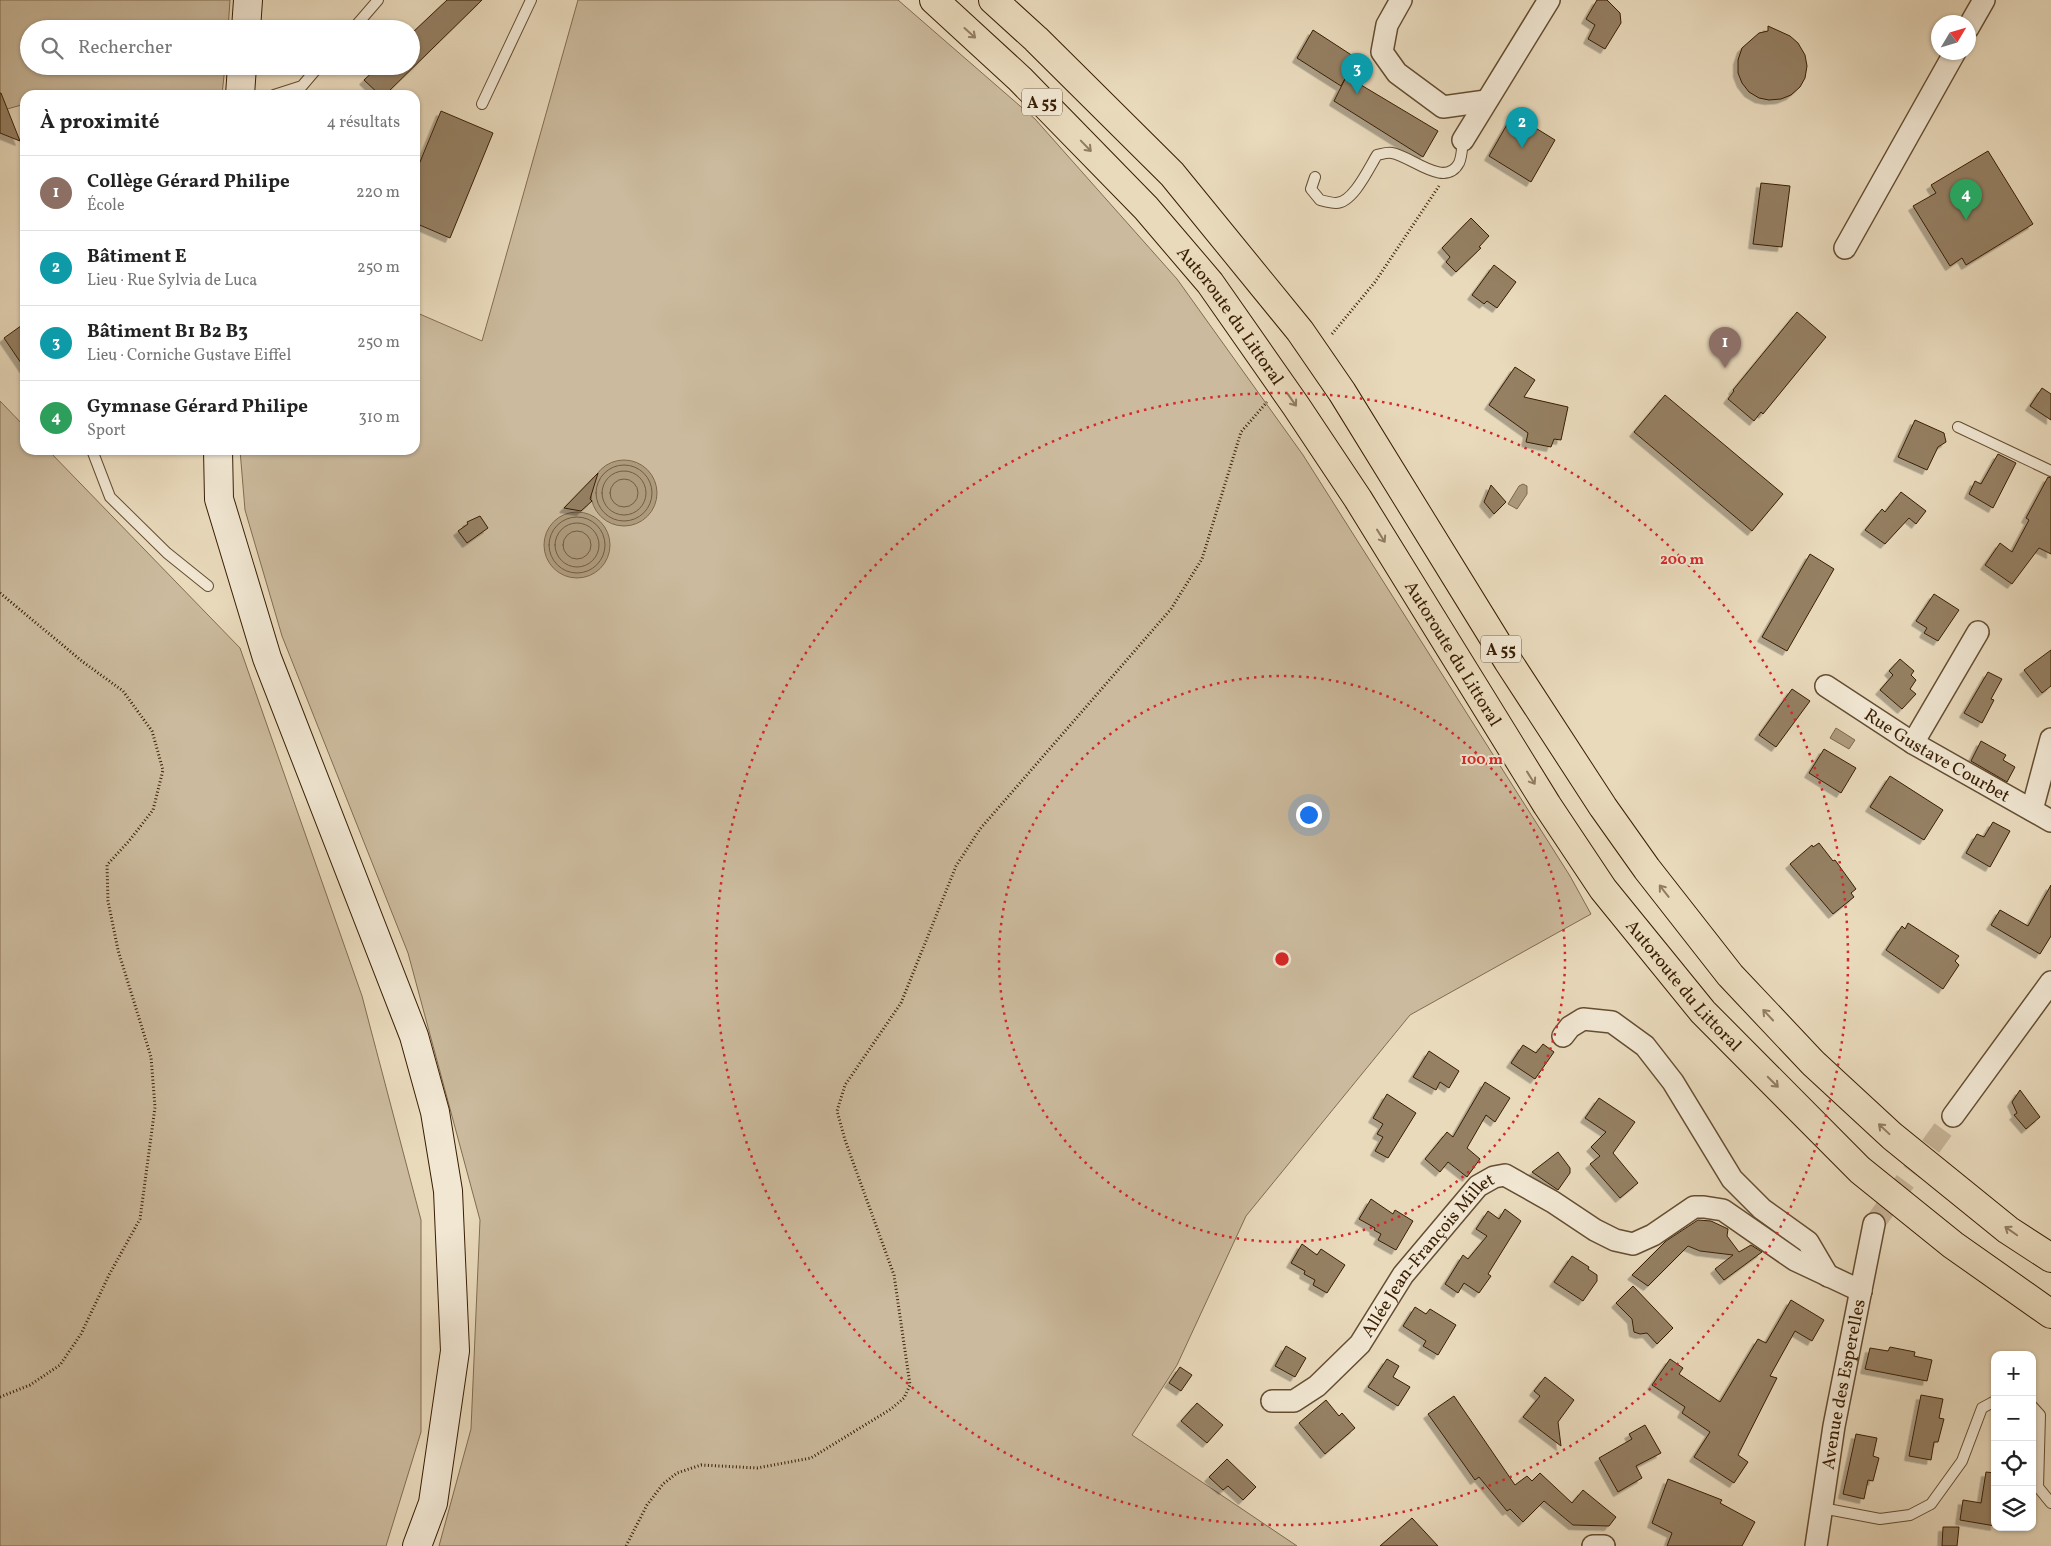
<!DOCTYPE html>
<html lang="fr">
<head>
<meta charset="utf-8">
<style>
  body { margin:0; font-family:Vollkorn,serif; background:#f6f6f6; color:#222 }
  .controls { position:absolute; right:15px; bottom:15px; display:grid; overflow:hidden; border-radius:10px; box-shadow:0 1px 4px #0004 }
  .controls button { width:45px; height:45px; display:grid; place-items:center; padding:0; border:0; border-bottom:1px solid #e0e0e0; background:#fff; color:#222; font:25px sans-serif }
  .compass { position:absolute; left:1931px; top:15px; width:45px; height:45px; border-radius:50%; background:#fff; box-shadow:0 1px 4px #0004; rotate:52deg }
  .you { position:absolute; left:1308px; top:814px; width:18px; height:18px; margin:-12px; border:4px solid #fff; border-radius:50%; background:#1a73e8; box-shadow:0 0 0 8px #1a73e833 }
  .badge { display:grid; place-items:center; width:32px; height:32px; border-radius:50%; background:#ea580c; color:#fff; font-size:16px; font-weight:700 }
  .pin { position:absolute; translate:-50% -41px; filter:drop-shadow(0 1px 2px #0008) }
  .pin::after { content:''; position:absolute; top:26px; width:18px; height:15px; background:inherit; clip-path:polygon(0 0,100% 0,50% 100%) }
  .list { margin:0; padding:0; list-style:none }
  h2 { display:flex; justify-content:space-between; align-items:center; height:65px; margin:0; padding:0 20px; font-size:21px }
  h2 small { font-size:16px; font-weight:400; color:#767676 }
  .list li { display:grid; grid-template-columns:32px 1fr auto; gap:15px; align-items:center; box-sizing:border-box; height:75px; padding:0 20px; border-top:1px solid #e0e0e0 }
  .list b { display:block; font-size:19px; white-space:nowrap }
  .list p { margin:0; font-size:16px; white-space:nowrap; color:#767676 }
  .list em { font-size:16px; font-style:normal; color:#767676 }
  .icon { flex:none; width:28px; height:28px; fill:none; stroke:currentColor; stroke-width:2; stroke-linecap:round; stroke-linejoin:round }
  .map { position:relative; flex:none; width:2051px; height:1546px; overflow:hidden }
  .search { position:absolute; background:#fff; box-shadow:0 1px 4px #0004; left:20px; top:20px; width:400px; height:55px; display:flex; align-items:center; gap:12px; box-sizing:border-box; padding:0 18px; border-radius:28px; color:#767676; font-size:19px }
  .panel { position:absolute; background:#fff; box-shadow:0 1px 4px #0004; left:20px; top:90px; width:400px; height:365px; border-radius:15px }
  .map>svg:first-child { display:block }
</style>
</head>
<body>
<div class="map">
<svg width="2051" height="1546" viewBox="0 0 2051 1546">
  <defs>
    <filter id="shadow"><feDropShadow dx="-4.5" dy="4.5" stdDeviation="0" flood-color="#0004"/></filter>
  </defs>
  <rect width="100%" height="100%" fill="#e9dabc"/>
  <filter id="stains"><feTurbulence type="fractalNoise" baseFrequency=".004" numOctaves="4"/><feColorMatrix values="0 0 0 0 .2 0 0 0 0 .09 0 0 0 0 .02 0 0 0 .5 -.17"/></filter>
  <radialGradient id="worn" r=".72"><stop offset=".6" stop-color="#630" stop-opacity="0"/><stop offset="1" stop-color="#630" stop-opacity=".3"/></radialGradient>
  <!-- green -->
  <path fill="#cbba9d" stroke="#826c50" d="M0 0H230L228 29H29V66H225L222 95H85L70 91 55 95H25V104L0 111Z
    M578 0H898L1035 119 1177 279 1303 455 1570 876 1591 914 1410 1015 1246 1216 1177 1365 1132 1435 1297 1546H439L471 1429 480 1220 408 953 282 636 245 510 240 450H415V312L482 341Z
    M0 401 25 427V450H48L240 648 362 996 421 1220V1432L386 1546H0Z"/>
  <!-- water -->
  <path fill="#ad9a7d" stroke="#7f684c" d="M591 493a33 33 0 1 1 66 0a33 33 0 1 1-66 0Z
    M1523 484 1527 486V494L1517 509 1508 504 1519 486Z
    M544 545a33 33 0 1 1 66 0a33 33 0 1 1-66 0Z
    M1836 728 1855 740 1849 749 1830 738Z"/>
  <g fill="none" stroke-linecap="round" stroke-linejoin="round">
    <!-- shore -->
    <path stroke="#735c40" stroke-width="1" d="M596 493a28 28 0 1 1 56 0a28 28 0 1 1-56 0Z
      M602 493a22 22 0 1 1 44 0a22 22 0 1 1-44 0Z
      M610 493a14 14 0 1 1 28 0a14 14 0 1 1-28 0Z
      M549 545a28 28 0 1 1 56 0a28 28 0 1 1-56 0Z
      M555 545a22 22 0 1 1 44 0a22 22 0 1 1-44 0Z
      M563 545a14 14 0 1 1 28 0a14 14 0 1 1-28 0Z"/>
  </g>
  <!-- building -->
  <path fill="#958063" stroke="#391e03" filter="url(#shadow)" d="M447 0H482L385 95H380L364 80 379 66H411V34Z
    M1597 0H1607L1620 13 1621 23 1605 49 1588 39 1595 25 1586 19Z
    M1768 26 1790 36 1798 43 1805 55 1807 66 1805 78 1800 87 1791 95 1781 99 1769 100 1759 98 1749 92 1742 83 1738 73V60L1742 48 1759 33 1768 31Z
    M1313 30 1356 58 1346 76 1438 131 1423 157 1334 101 1346 77 1341 86 1297 58Z
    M0 93H1L20 141 0 133Z
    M441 111 493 133 450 238 415 223V174Z
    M1513 114 1555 140 1531 182 1489 156Z
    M1988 151 2033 224 1966 265 1962 258 1950 266 1913 206 1936 193 1931 185Z
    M1761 183 1790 186 1782 247 1753 244Z
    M1471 218 1489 236 1479 247 1481 248 1456 272 1446 262 1450 257 1442 248Z
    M1494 265 1516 282 1497 308 1487 301 1484 304 1472 295Z
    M1797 312 1826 337 1763 414 1761 412 1754 421 1728 399 1734 391 1733 390Z
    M25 323V369L4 338Z
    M1515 367 1535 380 1524 397 1568 407 1561 440 1554 439 1551 447 1526 442 1528 433 1489 405Z
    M2042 388 2051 394V420L2030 406Z
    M1665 395 1783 494 1752 531 1634 432Z
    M1915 420 1944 433 1946 442 1938 447 1927 470 1898 457Z
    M1998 454 2016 463 1993 508 1969 494 1975 481 1981 484Z
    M598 473 590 499 592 501 581 511 564 508Z
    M2048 477 2051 478V554L2039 548 2012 584 1985 565 2000 543 2012 552 2029 520 2026 518Z
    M1491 485 1506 502 1494 514 1484 502Z
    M1901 492 1926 511 1916 524 1909 518 1885 544 1865 530 1882 509 1885 512Z
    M480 516 488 528 467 543 458 531 468 524 467 522Z
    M1810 554 1834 569 1787 651 1762 637Z
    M1934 594 1959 610 1938 641 1924 633 1927 628 1916 621Z
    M2051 650V686L2042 693 2024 670Z
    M1900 659 1914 671 1911 675 1916 680 1910 689 1916 694 1902 709 1880 690 1893 675 1889 671Z
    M1988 672 2002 679 1991 699 1994 700 1982 723 1964 713Z
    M1792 689 1810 701 1776 747 1759 735Z
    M1981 741 2006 755 2003 760 2015 767 2007 782 1971 761Z
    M1824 749 1856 768 1841 793 1809 773Z
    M1890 776 1943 810 1924 840 1870 807Z
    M1993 822 2010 831 1990 867 1966 853 1977 834 1984 837Z
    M1819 843 1833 861 1835 860 1856 889 1851 893 1854 897 1833 914 1790 864 1812 845 1813 847Z
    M2051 885V936L2040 954 1991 925 2000 910 2028 926Z
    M1908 923 1959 956 1955 961 1959 965 1943 989 1886 950 1902 926 1905 929Z
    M1543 1044 1554 1052 1535 1079 1511 1063 1523 1045 1536 1053Z
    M1429 1051 1459 1071 1449 1088 1440 1082 1436 1090 1413 1077Z
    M1485 1082 1510 1098 1495 1122 1486 1115 1467 1148 1480 1159 1467 1177 1448 1162 1440 1172 1425 1159 1447 1132 1453 1137Z
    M2020 1090 2040 1117 2026 1129 2014 1115 2017 1113 2012 1102Z
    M1387 1094 1416 1113 1388 1158 1375 1151 1383 1137 1377 1134 1383 1124 1373 1118Z
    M1599 1098 1635 1122 1613 1153 1638 1183 1620 1198 1590 1164 1600 1156 1591 1147 1606 1132 1585 1118Z
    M1558 1152 1570 1168V1173L1558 1190 1532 1172Z
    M1371 1199 1393 1214 1395 1210 1413 1221 1396 1250 1378 1240 1381 1234 1374 1230 1375 1228 1359 1219Z
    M1505 1209 1521 1221 1488 1274 1491 1276 1479 1293 1464 1283 1458 1293 1445 1284 1463 1255 1468 1259 1487 1236 1476 1229 1488 1211 1499 1219Z
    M1698 1220 1711 1221 1728 1229 1727 1236 1739 1252 1751 1245 1762 1252 1724 1280 1715 1269 1733 1255 1700 1251 1688 1246 1648 1286 1632 1275 1666 1241Z
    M1302 1244 1317 1255 1321 1249 1345 1265 1327 1293 1313 1285 1315 1280 1304 1274 1305 1271 1291 1263Z
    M1572 1256 1589 1267 1588 1269 1597 1275V1281L1583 1301 1554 1282Z
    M1633 1286 1673 1328 1657 1344 1647 1333 1640 1334 1634 1332 1632 1319 1616 1303Z
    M1791 1300 1824 1320 1812 1341 1795 1331 1770 1376 1777 1378 1738 1455 1748 1462 1734 1483 1694 1457 1710 1432 1682 1413 1685 1407 1652 1385 1670 1359 1683 1368 1679 1374 1720 1402 1758 1339 1766 1343Z
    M1415 1307 1426 1314 1430 1309 1456 1325 1438 1355 1423 1346 1426 1341 1403 1326Z
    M1286 1346 1306 1358 1295 1377 1275 1366Z
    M1890 1347 1915 1352 1914 1356 1932 1360 1927 1381 1865 1369 1870 1348 1888 1351Z
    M1387 1359 1399 1366 1393 1377 1410 1387 1398 1406 1368 1387Z
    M1180 1367 1192 1375 1181 1391 1169 1383Z
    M1545 1377 1574 1400 1558 1422 1561 1446 1523 1417 1540 1396 1534 1391Z
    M1921 1395 1943 1399 1939 1418 1944 1419 1938 1442H1934L1931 1460 1909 1456Z
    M1454 1396 1515 1485 1527 1476 1532 1481 1540 1473 1572 1503 1583 1490 1616 1517 1609 1526 1573 1525 1544 1501 1523 1522 1510 1509 1507 1511 1479 1477 1475 1480 1428 1414Z
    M1326 1400 1339 1416 1342 1413 1355 1428 1325 1454 1299 1423Z
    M1197 1403 1223 1425 1207 1443 1181 1421Z
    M1645 1425 1661 1453 1636 1466 1642 1478 1618 1492 1599 1458 1632 1439 1629 1434Z
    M1856 1434 1877 1438 1873 1456 1879 1458 1873 1481 1868 1480 1864 1499 1843 1494Z
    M1227 1459 1256 1487 1243 1500 1228 1486 1223 1490 1209 1477Z
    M1986 1472 1995 1473V1526L1960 1520 1963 1500 1981 1503Z
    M1668 1479 1722 1500 1720 1503 1755 1522 1742 1546H1667L1672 1533 1652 1523Z
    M1412 1518 1438 1546H1380Z
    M1943 1527H1959L1957 1546H1942Z"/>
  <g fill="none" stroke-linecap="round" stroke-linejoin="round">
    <!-- street-tunnel -->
    <path stroke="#c6b497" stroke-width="21" stroke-dasharray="21 11" stroke-linecap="butt" d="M1874 1224 1953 1116"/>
    <defs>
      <path id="lane" d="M353 29 378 0
        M274 95 302 86 319 66
        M482 104 531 0
        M1315 177 1311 189 1320 200C1324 201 1331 203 1336 203 1353 203 1369 168 1377 155 1382 154 1387 152 1392 153 1411 156 1445 189 1459 163 1462 157 1462 147 1463 140
        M1958 427 2051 471
        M92 450 110 497 167 553 208 586
        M2032 1406 2040 1415 2038 1487 2051 1503
        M1822 1508 1880 1519 1910 1515 1931 1504 1962 1461 1982 1408 1995 1401"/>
      <g id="street">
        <path d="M1401 0 1387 25 1382 52 1397 73 1443 107 1486 101"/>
        <path d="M1968 28 1984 0"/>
        <path d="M1463 140 1549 0"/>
        <path d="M1845 248 1955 52"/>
        <path id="s1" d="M1826 686 1913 743 2051 821"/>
        <path d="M1913 743 1978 632"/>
        <path d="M2032 810 2051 739"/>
        <path d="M1563 1036 1570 1027 1583 1019 1612 1022 1645 1046 1673 1082 1732 1179 1762 1209 1808 1242 1828 1276"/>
        <path d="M1953 1116 2051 982"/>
        <path id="s2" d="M1272 1401H1294L1317 1386 1360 1344 1403 1275 1478 1186 1494 1177 1505 1175 1553 1202 1595 1230 1615 1240 1633 1244 1653 1235 1694 1207H1704L1723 1210 1795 1260 1861 1291"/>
        <path d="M1593 1546H1604"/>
        <path id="s3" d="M1816 1546 1834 1426 1874 1224"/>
      </g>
      <path id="secondary" d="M246 29 248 0
        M240 95 242 66
        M218 450 219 499 267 658 414 1036 435 1112 448 1191 455 1351 433 1503 417 1546"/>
      <g id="highway">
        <path id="s4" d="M934 0 1020 79 1146 208 1210 283 1296 406 1358 499 1547 805 1603 889 1703 1012 1860 1170 1953 1245 2051 1314"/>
        <path d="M993 0 1036 39 1172 174 1300 331 1342 392 1508 661 1603 807 1647 869 1730 975 1813 1063 1892 1136 2008 1230 2051 1258"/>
      </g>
    </defs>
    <!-- lane casing -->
    <use href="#lane" stroke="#654d31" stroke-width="12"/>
    <!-- street casing -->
    <use href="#street" stroke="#654d31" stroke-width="24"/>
    <!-- secondary casing -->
    <use href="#secondary" stroke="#391e03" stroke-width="30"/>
    <!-- highway casing -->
    <use href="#highway" stroke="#391e03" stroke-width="30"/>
    <!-- path -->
    <path stroke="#391e03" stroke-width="3" stroke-dasharray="1 2.5" stroke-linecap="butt" d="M1332 334 1375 282 1439 186
      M0 593 83 662 123 691 152 731 163 770 153 810 129 841 107 865 108 901 118 950 151 1057 155 1107 140 1219 109 1275 81 1334 60 1365 30 1385 0 1397
      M626 1546 647 1505 663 1484 677 1473 701 1465 757 1468 811 1458 891 1409 904 1398 910 1385 894 1275 845 1140 837 1111 845 1085 901 1003 956 866 980 829 1171 609 1202 559 1241 432 1267 402"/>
    <!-- lane -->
    <use href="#lane" stroke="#f1e7d3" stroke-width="10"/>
    <!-- street -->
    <use href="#street" stroke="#f1e7d3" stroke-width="21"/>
    <!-- secondary -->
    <use href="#secondary" stroke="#f1e7d3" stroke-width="28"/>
    <!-- highway -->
    <use href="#highway" stroke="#e9dabc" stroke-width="28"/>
  </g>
  <!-- one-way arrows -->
  <defs><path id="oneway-shaft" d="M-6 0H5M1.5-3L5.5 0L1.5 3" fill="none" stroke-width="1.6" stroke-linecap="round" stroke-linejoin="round" transform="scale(1.25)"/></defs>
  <g stroke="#917c60">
    <use href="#oneway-shaft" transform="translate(970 33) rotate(42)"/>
    <use href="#oneway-shaft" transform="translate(1086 146) rotate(46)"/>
    <use href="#oneway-shaft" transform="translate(1292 400) rotate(55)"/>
    <use href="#oneway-shaft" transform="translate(1381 536) rotate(58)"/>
    <use href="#oneway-shaft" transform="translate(1531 778) rotate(58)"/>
    <use href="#oneway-shaft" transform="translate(1664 891) rotate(-128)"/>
    <use href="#oneway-shaft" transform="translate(1768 1015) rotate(-133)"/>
    <use href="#oneway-shaft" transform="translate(1773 1082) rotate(45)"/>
    <use href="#oneway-shaft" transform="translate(1884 1129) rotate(-137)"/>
    <use href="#oneway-shaft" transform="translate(2011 1231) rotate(-145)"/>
  </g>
  <!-- distance rings -->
  <g fill="none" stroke="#d62828" stroke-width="2.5" stroke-dasharray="2.5 5">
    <circle cx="1282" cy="959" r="283"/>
    <circle cx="1282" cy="959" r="566"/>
  </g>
  <g text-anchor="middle" stroke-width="4" stroke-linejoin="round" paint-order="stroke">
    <!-- shield labels -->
    <g fill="#f1e7d3" stroke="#705a41" stroke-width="1">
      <rect x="1022" y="88.5" width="40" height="27" rx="4"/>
      <rect x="1481" y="635.5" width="40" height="27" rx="4"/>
    </g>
    <g font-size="16" font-weight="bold" fill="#391e03">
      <text x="1042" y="108">A 55</text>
      <text x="1501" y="655">A 55</text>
    </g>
    <!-- street labels -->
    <g font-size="18" fill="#391e03" stroke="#f1e7d3">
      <text dy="6" stroke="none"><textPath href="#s4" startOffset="434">Autoroute du Littoral</textPath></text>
      <text dy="6" stroke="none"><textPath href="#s4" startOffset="839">Autoroute du Littoral</textPath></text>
      <text dy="6" stroke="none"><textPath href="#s1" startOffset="131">Rue Gustave Courbet</textPath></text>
      <text dy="6" stroke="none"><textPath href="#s4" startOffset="1244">Autoroute du Littoral</textPath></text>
      <text dy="6" stroke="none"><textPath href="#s2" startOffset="222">Allée Jean-François Millet</textPath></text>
      <text dy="6" stroke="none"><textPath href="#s3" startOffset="164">Avenue des Esperelles</textPath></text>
    </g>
  </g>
  <circle cx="1282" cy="959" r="8" fill="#d62828" stroke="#f1e7d3" stroke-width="2.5"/>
  <g font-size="15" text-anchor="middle" font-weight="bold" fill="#d62828" stroke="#f1e7d3" stroke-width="4" stroke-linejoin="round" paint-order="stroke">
    <text x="1682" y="564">200 m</text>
    <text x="1482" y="764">100 m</text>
  </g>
  <rect width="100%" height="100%" filter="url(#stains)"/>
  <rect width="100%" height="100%" fill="url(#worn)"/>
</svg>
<div class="controls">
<button>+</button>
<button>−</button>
<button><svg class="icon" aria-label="locate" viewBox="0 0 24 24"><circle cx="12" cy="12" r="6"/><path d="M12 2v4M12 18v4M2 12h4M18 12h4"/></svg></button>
<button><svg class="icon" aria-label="layers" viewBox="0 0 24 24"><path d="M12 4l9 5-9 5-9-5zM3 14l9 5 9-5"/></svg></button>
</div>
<svg class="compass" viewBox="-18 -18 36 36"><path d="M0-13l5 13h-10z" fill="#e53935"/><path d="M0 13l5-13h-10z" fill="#767676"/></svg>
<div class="you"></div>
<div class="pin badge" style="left:1725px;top:368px;background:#8d6e63">1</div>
<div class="pin badge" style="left:1522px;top:148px;background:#0f9aa8">2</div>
<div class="pin badge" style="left:1357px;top:94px;background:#0f9aa8">3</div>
<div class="pin badge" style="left:1966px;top:220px;background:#2e9e5b">4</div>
<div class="search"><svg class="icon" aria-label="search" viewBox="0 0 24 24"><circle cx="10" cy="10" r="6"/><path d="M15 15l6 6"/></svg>Rechercher</div>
<section class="panel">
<h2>À proximité<small>4 résultats</small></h2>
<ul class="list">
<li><span class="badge" style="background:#8d6e63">1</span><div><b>Collège Gérard Philipe</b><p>École</p></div><em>220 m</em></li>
<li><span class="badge" style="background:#0f9aa8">2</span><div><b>Bâtiment E</b><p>Lieu · Rue Sylvia de Luca</p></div><em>250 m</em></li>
<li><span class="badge" style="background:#0f9aa8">3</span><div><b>Bâtiment B1 B2 B3</b><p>Lieu · Corniche Gustave Eiffel</p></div><em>250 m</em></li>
<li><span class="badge" style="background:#2e9e5b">4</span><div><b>Gymnase Gérard Philipe</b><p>Sport</p></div><em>310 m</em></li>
</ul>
</section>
</div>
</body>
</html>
